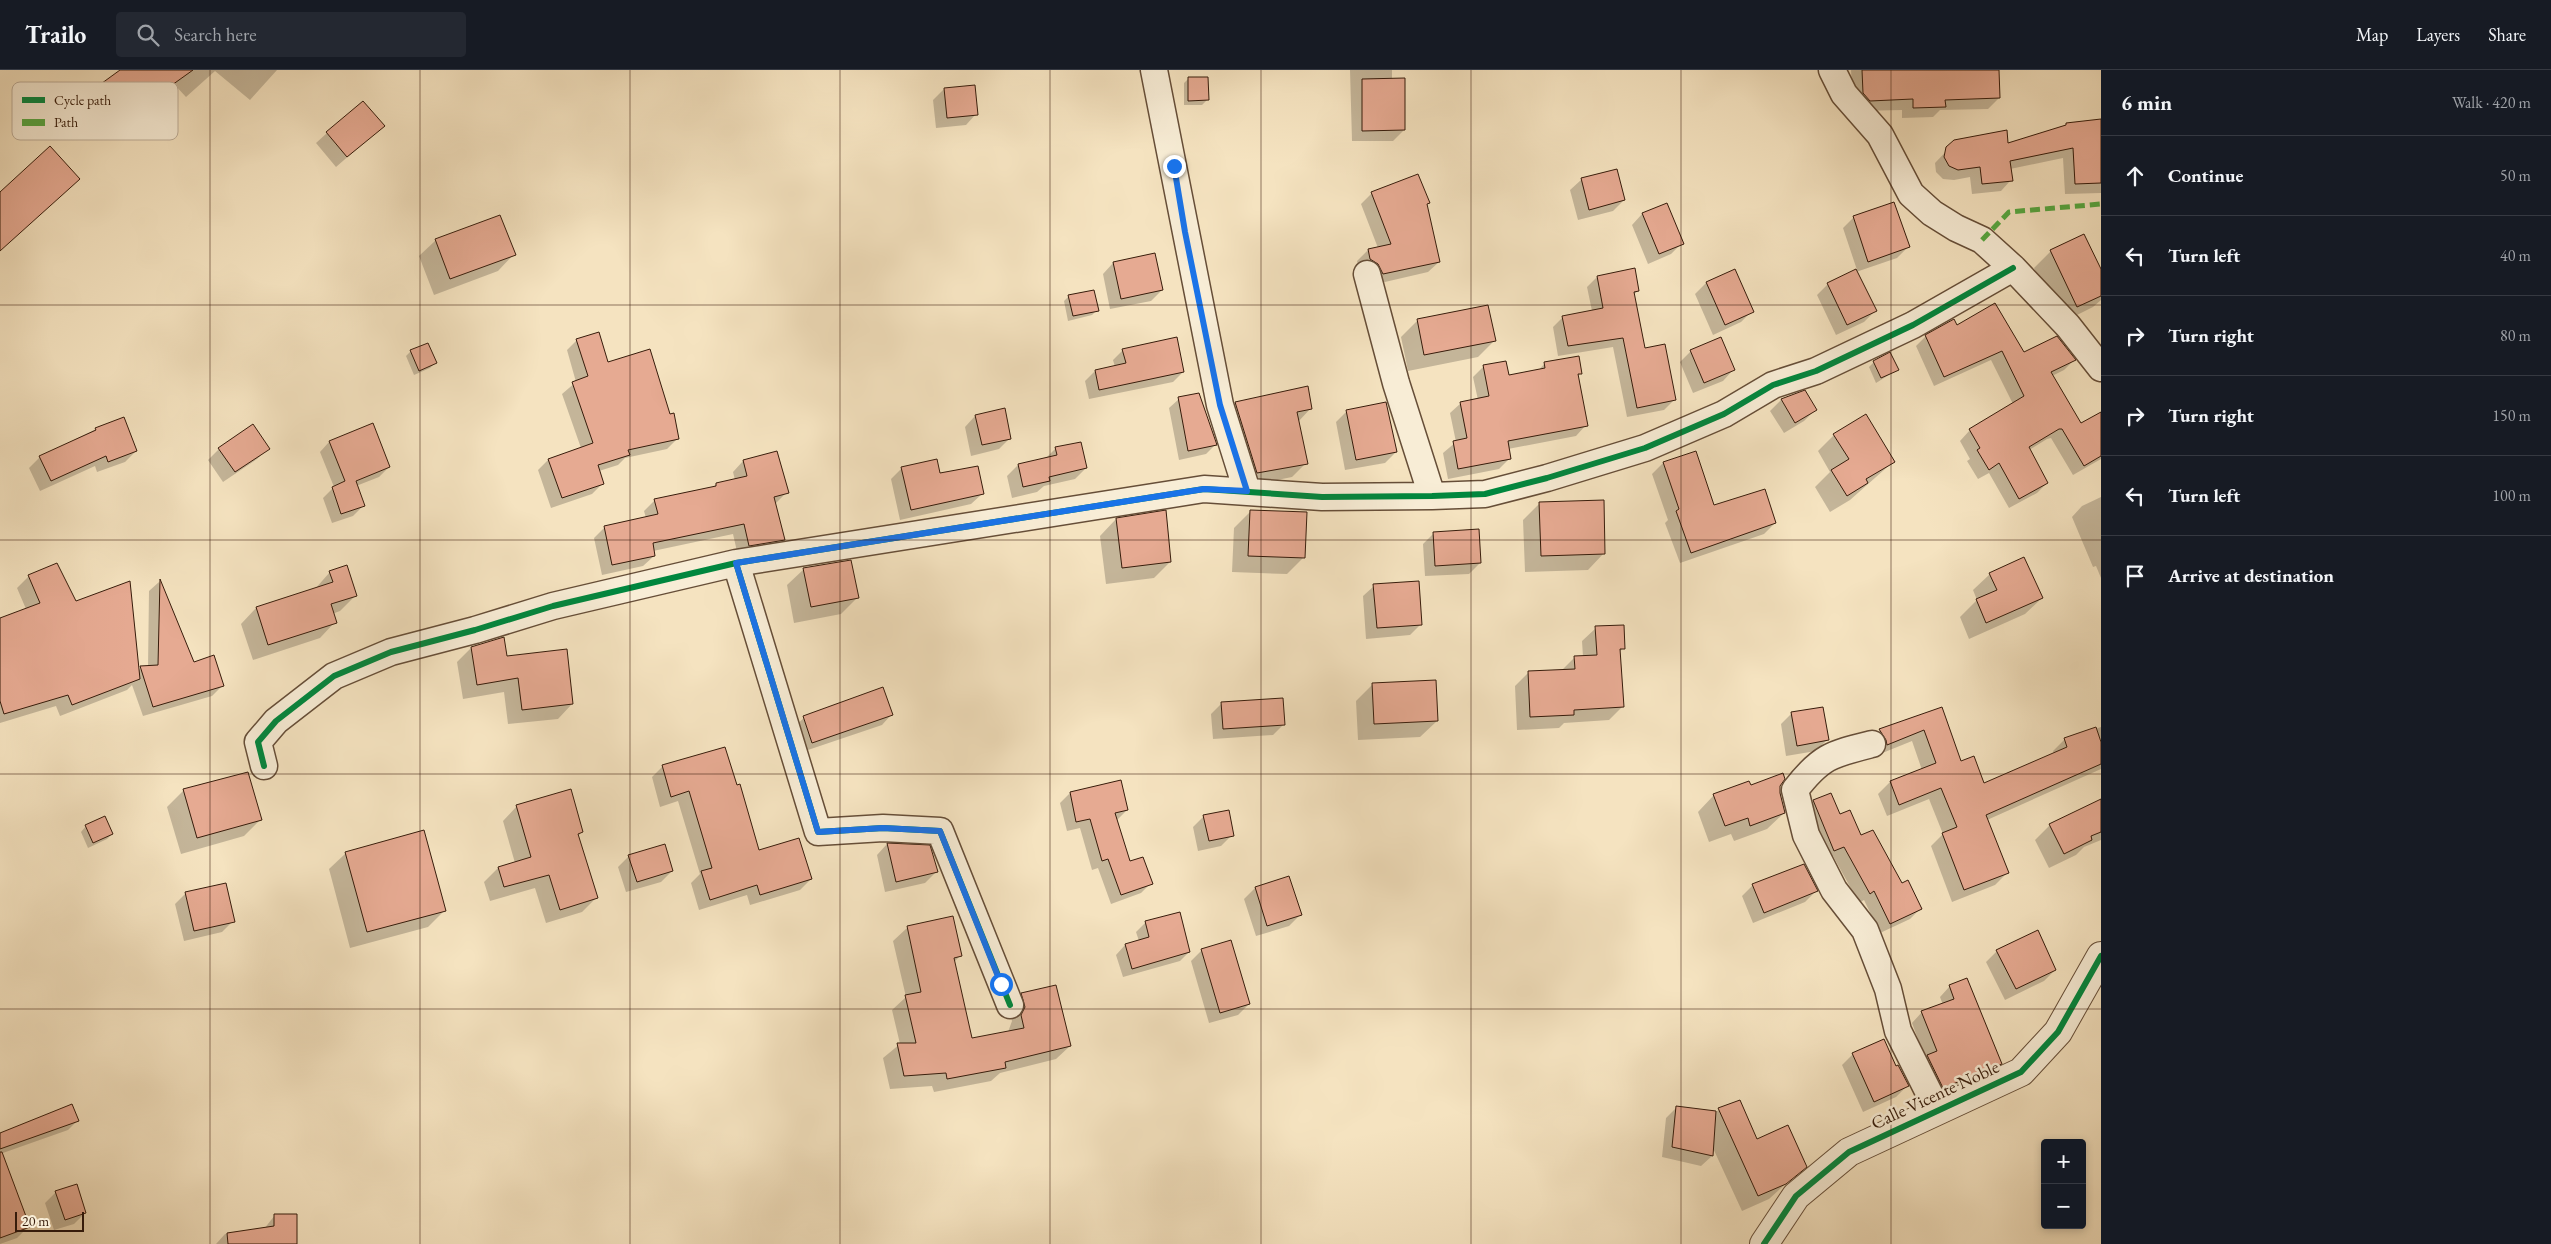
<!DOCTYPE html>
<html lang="en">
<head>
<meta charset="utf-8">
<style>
  body { margin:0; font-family:"EB Garamond",serif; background:#242831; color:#f1f3f6 }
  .controls { position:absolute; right:15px; bottom:15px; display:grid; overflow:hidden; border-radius:5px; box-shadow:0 2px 8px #0003 }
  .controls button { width:45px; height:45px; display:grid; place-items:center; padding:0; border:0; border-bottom:1px solid #363941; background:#171b24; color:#f1f3f6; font:25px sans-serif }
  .scale { position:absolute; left:15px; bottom:12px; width:69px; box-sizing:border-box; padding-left:5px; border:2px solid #371c0b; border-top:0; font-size:14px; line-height:18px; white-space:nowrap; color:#371c0b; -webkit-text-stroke:4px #f8edd6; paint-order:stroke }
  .stop { position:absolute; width:15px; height:15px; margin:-11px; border:4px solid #1a73e8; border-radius:50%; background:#fff }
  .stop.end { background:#1a73e8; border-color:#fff; box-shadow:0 1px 5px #0008 }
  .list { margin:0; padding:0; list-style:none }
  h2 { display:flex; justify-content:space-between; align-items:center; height:65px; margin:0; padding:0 20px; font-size:21px }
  h2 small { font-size:16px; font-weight:400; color:#9ea1a6 }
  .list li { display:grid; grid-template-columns:32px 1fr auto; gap:15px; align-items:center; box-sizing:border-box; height:80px; padding:0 20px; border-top:1px solid #363941 }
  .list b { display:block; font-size:19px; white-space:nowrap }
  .list em { font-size:16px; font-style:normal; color:#9ea1a6 }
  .icon { flex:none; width:28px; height:28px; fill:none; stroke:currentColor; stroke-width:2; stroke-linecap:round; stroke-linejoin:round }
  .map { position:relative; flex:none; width:2101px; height:1174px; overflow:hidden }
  header { display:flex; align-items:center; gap:30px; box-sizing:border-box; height:70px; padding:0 25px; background:#171b24; border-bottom:1px solid #363941 }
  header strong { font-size:24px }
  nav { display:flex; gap:28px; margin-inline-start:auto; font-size:18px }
  .search { width:350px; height:45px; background:#242831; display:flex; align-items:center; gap:12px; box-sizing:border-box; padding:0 18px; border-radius:5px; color:#9ea1a6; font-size:19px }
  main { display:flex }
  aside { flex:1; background:#171b24 }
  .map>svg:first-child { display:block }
</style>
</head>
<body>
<header>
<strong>Trailo</strong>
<div class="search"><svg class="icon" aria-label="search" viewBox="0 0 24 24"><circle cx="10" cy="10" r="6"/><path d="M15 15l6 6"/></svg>Search here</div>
<nav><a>Map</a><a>Layers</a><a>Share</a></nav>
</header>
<main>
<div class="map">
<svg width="2101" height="1174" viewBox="0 0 2101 1174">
  <rect width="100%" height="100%" fill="#f5e3c0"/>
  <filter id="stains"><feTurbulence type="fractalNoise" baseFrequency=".004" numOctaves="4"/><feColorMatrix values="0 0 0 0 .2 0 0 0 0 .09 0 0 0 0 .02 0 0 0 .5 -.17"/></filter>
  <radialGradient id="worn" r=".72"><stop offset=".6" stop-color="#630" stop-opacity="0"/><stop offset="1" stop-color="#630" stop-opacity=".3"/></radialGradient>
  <!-- shadow -->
  <path fill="#0003" d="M123 0H277L250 30 215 1 186 27 173 13 159 27 106 65 82 33 99 17Z
    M1350 0H1392V10L1404 60 1393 71H1352Z
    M1851 0H1998L1999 28 1988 39 1940 40 1933 47 1902 48V40L1859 41 1853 34Z
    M1189 8 1207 30 1202 35H1184V13Z
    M944 19 976 44 966 55 936 58 933 30Z
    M2101 51V123L2065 124 2063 88 2010 99 2011 110 2001 121 1972 124 1970 107 1954 110 1943 109 1936 102 1935 93 1955 72 2006 61 2007 75Z
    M383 56 336 97 316 73 327 63Z
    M1616 100 1624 130 1613 141 1578 150 1570 120 1581 110Z
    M1372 123 1426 135 1439 192 1428 202 1372 215 1359 200 1357 191 1368 180 1378 178 1361 134Z
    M1642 144 1682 173 1671 184 1648 194 1632 155Z
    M1854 147 1908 177 1897 188 1856 202 1875 241 1864 252 1836 265 1817 225 1828 214 1857 200 1843 158Z
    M436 170 514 184 498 201 434 225 419 186Z
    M2051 181 2101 202V230L2093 237 2061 253 2034 198Z
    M1113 193 1162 220 1151 231 1110 239 1103 204Z
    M1734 201 1752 241 1741 252 1713 265 1695 224 1706 213Z
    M1597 207 1638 221 1633 225 1644 280 1674 330 1664 340 1627 347 1613 277 1558 286 1553 257 1563 247 1592 241 1587 217Z
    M1069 226 1097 240 1092 245 1068 251 1064 231Z
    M1418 250 1494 271 1478 287 1408 301 1401 267Z
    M1957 257 2024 284 2074 290 2064 300 2052 306 2080 355 2101 343V389L2073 405 2051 368 2047 369 2029 380 2047 413 2037 423 2009 438 1989 403 1978 409 1967 391 1970 389 1960 371 1970 360 2013 334 1991 290 1934 316 1916 276 1926 266Z
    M577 270 608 293 678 368 667 379 625 388 618 395 599 401 603 413 592 424 551 438 538 400 548 390 581 378 562 324 576 312 567 280Z
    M1123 280 1183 302 1173 312 1089 329 1085 311 1095 301 1115 297 1113 290Z
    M411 281 435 293 430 298 414 305 406 286Z
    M1691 281 1733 300 1723 311 1693 323 1680 292Z
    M1874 292 1897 300 1876 313 1869 297Z
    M1545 293 1581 303 1577 307 1586 355 1576 366 1508 379 1510 388 1499 399 1448 409 1443 383 1456 372 1450 343 1461 333 1478 330 1473 307 1484 296 1508 306 1538 301Z
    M1804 322 1815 340 1804 351 1784 363 1770 341 1781 330Z
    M1179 329 1215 375 1206 384 1179 390 1169 338Z
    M1235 333 1311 338 1298 352 1306 393 1292 407 1243 417 1222 347Z
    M1347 341 1396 382 1385 393 1345 400 1336 352Z
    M975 346 1010 368 999 379 971 386 965 357Z
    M96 359 136 381 125 392 97 402 95 396 40 421 29 398 40 387Z
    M1834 365 1893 392 1850 430 1830 442 1815 417 1830 402 1818 381Z
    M329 372 389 397 379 407 356 416 363 436 353 446 332 453 323 428 334 417 320 382Z
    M1056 378 1086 398 1075 409 1044 416 1037 422 1012 428 1007 406 1018 395 1045 389Z
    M219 379H268L257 389 223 412 208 390Z
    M776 383 787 422 775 434 784 470 773 480 738 486 733 464 653 481 654 486 643 496 602 505 594 468 605 457 646 448 644 441 655 430 713 418 716 414 735 410 733 402 743 391Z
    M1695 383 1713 437 1775 453 1764 464 1680 493 1665 453 1668 450 1652 404 1663 393Z
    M902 398 939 404 982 424 971 434 900 450 891 409Z
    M2101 427V508L2096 496 2093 497 2072 447 2082 436Z
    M1540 433 1604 483 1588 500 1525 502 1523 450Z
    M1251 441 1303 488 1287 504 1232 502 1234 458Z
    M1116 449 1170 492 1154 508 1106 514 1100 466Z
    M1434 463 1480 493 1469 504 1425 506 1423 474Z
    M804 499 857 528 841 544 794 553 787 515Z
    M330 502 355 526 340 541 332 544 335 552 320 568 253 590 241 554 256 538 315 519Z
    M1990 504 2042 528 2025 544 1969 569 1960 547 1977 530 1973 520Z
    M29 506 76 533 138 600 148 597 149 521 159 512 193 593 223 615 212 626 143 646 132 615 127 620 60 646 56 636 0 653V549L26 539 17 518Z
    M1374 516 1421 554 1410 565 1366 569 1363 526Z
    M1596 558 1623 578 1619 583 1622 637 1609 650 1564 653 1559 658 1517 660 1515 616 1529 602 1561 601 1574 588 1583 587 1582 571Z
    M471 578 506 587 572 634 558 649 508 654 504 622 463 629 457 592Z
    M1372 615 1437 651 1420 667 1358 670 1356 631Z
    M1222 633 1284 654 1273 665 1213 669 1211 644Z
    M1941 638 1961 693 1984 715 2054 684 2053 681 2065 669 2101 657V699L1987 750 2007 803 1995 815 1952 832 1931 776 1943 764 1929 729 1887 746 1878 724 1890 712 1922 700 1912 671 1875 686 1868 672 1880 660Z
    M1792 643 1827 670 1816 681 1786 686 1781 654Z
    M891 645 882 655 802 682 794 657 804 648Z
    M724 678 758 781 811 809 800 820 750 835 747 825 699 840 691 813 700 804 678 731 660 737 652 707 662 697Z
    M1750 716H1779L1784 743 1767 759 1734 771 1731 764 1709 772 1698 742 1714 725Z
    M184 720 260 750 244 766 181 784 167 737Z
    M1070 723 1127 740 1116 751 1129 793 1151 813 1141 823 1111 834 1098 798 1092 800 1080 758 1067 761 1060 733Z
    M1814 731 1860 767 1921 838 1910 849 1880 863 1864 830 1859 833 1833 786 1824 791 1803 741Z
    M2101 731V770L2084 777 2076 785 2049 798 2035 770 2050 755Z
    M517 736 582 762 578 766 596 828 582 842 546 853 535 818 490 831 484 812 498 798 515 793 503 751Z
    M1204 746 1232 765 1221 776 1198 781 1193 757Z
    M86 756 112 764 107 769 88 778 81 762Z
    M887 774 936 802 925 813 885 822 877 785Z
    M346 783 444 841 428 857 350 878 329 799Z
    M629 786 672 801 661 812 626 822 618 797Z
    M1289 808 1300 845 1289 856 1256 866 1244 829 1255 818Z
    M1753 815 1816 821 1805 832 1753 853 1742 826Z
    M186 823 233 851 222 862 184 871 175 834Z
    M952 848 960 886 953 893 971 969 1008 962 1012 951 1008 938 1022 924 1070 976 1056 989 1000 1003 991 1011 934 1022 932 1016 890 1019 883 988 900 974 892 940 906 927 893 871 907 858Z
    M1146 852 1189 882 1180 891 1123 907 1116 885 1125 875 1139 871 1136 862Z
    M1202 880 1249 934 1238 945 1209 953 1191 891Z
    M1997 881 2055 900 2044 911 2005 930 1986 892Z
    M1950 916 2000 993 1990 1004 1933 1028 1925 988 1912 953 1922 942 1943 935 1940 927Z
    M1853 984 1895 998 1907 1016 1896 1027 1863 1042 1842 995Z
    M1739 1031 1756 1071 1805 1096 1769 1129 1742 1141 1712 1076V1086L1701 1096 1662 1087 1666 1048 1677 1037 1715 1042Z
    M77 1051 68 1060 0 1084V1064Z
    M0 1116 28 1157 17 1168 0 1174Z
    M56 1122 85 1143 74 1154 54 1160 45 1133Z
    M275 1145 296 1174H216L225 1164 264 1159Z"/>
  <!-- building -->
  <path fill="#e6aa92" stroke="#371c0b" d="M120 0H193L123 50 98 16Z
    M1862 0H1999L2000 28 1945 30 1946 37 1913 38V29L1870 31 1863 23Z
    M1188 7H1208L1209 30 1188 31Z
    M1405 8V60L1362 61V9Z
    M975 15 978 45 947 48 944 18Z
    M363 31 385 56 347 87 326 62Z
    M2101 49V113L2075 114 2073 78 2010 91 2013 111 1982 114 1980 97 1958 100 1949 96 1944 87 1946 77 1954 70 2007 60 2008 73 2066 55V53Z
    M50 76 80 109 0 181V122Z
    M1617 99 1625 130 1589 140 1581 108Z
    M1418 104 1430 133 1427 134 1440 192 1383 204 1378 194 1370 189 1368 179 1391 174 1371 122Z
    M1894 132 1910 177 1868 192 1853 146Z
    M1667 133 1684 174 1659 184 1642 143Z
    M500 145 516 185 450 209 435 169Z
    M2084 164 2101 199V226L2077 237 2050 180Z
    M1155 183 1163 220 1121 229 1113 192Z
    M1635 198 1639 221 1634 222 1645 278 1665 274 1676 330 1637 338 1623 268 1568 276 1562 246 1603 238 1597 206Z
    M1735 199 1754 242 1725 255 1706 212Z
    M1856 199 1877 241 1847 255 1827 213Z
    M1094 220 1099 241 1073 246 1068 225Z
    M1995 233 2024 282 2057 266 2076 290 2051 302 2081 353 2101 342V386L2084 396 2062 359H2059L2029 377 2048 413 2019 429 1999 393 1989 400 1977 380 1980 378 1969 359 2024 326 2002 281 1944 307 1925 265 1954 249 1957 255Z
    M1488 235 1496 271 1424 285 1417 249Z
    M599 262 608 292 650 279 670 344 674 343 679 369 628 380 630 385 598 395 604 414 562 428 548 389 593 373 572 312 588 306 576 269Z
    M1177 267 1184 302 1099 320 1095 300 1126 293 1122 279Z
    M1721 267 1735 300 1704 313 1690 280Z
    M428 273 437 293 419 301 410 280Z
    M1890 282 1899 300 1881 308 1873 291Z
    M1579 286 1582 304H1578L1588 356 1508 371 1511 389 1458 399 1453 371 1467 368 1460 332 1489 326 1483 295 1506 291 1509 305 1545 298 1544 292Z
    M1308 316 1312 339 1297 342 1308 394 1257 403 1235 332Z
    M1805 320 1817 340 1795 353 1781 329Z
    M1199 323 1217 375 1188 381 1178 327Z
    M1386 332 1397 382 1356 390 1346 340Z
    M1005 338 1011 369 982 375 975 345Z
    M1866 344 1895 392 1866 409 1868 413 1847 426 1831 400 1849 389 1833 364Z
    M124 347 137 381 108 392 106 386 51 411 39 386 96 360 95 358Z
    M373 353 390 397 356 411 365 436 341 444 332 417 345 411 329 371Z
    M253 354 270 379 235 402 218 378Z
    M1081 372 1087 398 1049 407 1050 411 1023 417 1018 394 1057 385 1055 377Z
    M777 381 789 423 774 427 785 470 749 476 744 454 653 473 655 486 612 495 604 456 658 444 654 429 716 416V413L747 406 743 390Z
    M1696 381 1714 435 1765 419 1776 453 1691 483 1676 441 1679 439 1663 392Z
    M937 389 940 403 978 396 984 424 911 440 901 397Z
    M1604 430 1605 484 1541 486 1539 432Z
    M1166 440 1171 492 1122 498 1116 448Z
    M1250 440 1307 442 1305 488 1248 486Z
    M1479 459 1481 493 1435 496 1433 462Z
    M2024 487 2043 528 1986 553 1976 529 1997 520 1989 503Z
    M851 490 859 528 811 537 803 498Z
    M57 493 76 531 130 511 140 609 72 635 68 625 4 644 0 631V548L40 533 28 505Z
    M347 495 357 526 331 534 337 553 268 575 256 537 333 512 329 501Z
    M160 509 194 592 214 585 224 616 153 637 140 596 158 595Z
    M1419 511 1422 555 1377 558 1373 514Z
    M1624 555 1625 579H1620L1624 637 1574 640V645L1530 647 1528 601 1575 599 1574 586 1597 585 1595 556Z
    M504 567 507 586 567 579 573 634 522 640 518 608 477 615 471 577Z
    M1436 610 1438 651 1374 654 1372 613Z
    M883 617 893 645 812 673 803 646Z
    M1283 628 1285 655 1223 659 1221 632Z
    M1823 637 1829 670 1797 676 1791 642Z
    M1942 637 1961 691 1974 686 1984 713 2067 677 2064 668 2096 657 2101 672V694L1986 745 2009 803 1964 820 1942 763 1957 757 1941 718 1899 735 1890 711 1936 693 1924 660 1887 675 1886 670 1879 659Z
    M725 677 737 715 740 714 759 780 799 768 812 809 760 825 757 815 710 830 701 801 712 798 689 721 671 727 662 695Z
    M248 702 262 750 197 768 183 719Z
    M1783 703 1785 709 1780 716V723L1785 743 1750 756 1748 748 1725 756 1713 724 1749 711 1751 715Z
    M1121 710 1128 740 1115 743 1130 791 1143 787 1153 814 1121 825 1108 789 1102 791 1090 749 1076 752 1070 722Z
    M571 719 583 762 578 764 598 828 560 840 549 805 504 817 498 797 531 787 516 735Z
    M1831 723 1840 744 1850 740 1861 765 1873 760 1902 813 1908 810 1922 839 1890 854 1874 821 1870 824 1844 777 1834 781 1813 730Z
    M2101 729V762L2091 766 2092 770 2064 784 2049 754Z
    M1229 740 1234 766 1209 771 1203 745Z
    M105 746 113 764 93 773 85 755Z
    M424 760 446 841 367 862 345 782Z
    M887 773 930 775 938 802 896 812Z
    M665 774 673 801 637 812 628 785Z
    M1804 794 1818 821 1764 843 1752 814Z
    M1289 806 1302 845 1267 856 1255 817Z
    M226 813 235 852 194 861 185 822Z
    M1180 842 1190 882 1132 899 1125 874 1149 867 1145 851Z
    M953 846 962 886 954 888 972 968 1024 958 1021 945 1025 937 1021 923 1056 915 1071 976 1005 992 1006 998 947 1009 946 1003 904 1006 897 973H916L905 925 921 922 907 856Z
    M2038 860 2056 900 2016 919 1996 880Z
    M1231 870 1250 934 1220 943 1201 879Z
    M1967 908 2002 994 1943 1018 1927 985 1937 981 1921 941 1954 929 1949 915Z
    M1884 969 1896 996 1898 995 1909 1016 1874 1032 1852 983Z
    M1740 1030 1757 1069 1788 1055 1807 1097 1786 1114 1758 1126 1718 1038Z
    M72 1034 79 1051 0 1079V1063Z
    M1676 1036 1716 1041 1713 1086 1672 1077Z
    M0 1082H2L30 1157 0 1168Z
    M77 1114 86 1143 65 1150 55 1121Z
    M274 1144H297V1174H228L227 1163 274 1156Z"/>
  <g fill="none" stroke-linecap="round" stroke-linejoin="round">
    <defs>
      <path id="minor" d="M1154 0 1220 335 1247 421
        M1832 0 1844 24 1880 65 1911 124 1932 143 1956 158 1982 170 2013 198 2068 256 2101 298
        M1367 204 1396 313 1432 426
        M736 493 818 762 883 758 940 761 1010 935
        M1872 674C1832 684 1821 686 1795 720L1806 765 1834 820 1865 860 1888 919 1898 961 1937 1039
        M264 696 258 672 276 651 334 606 391 582 475 560 553 536 736 493 1204 419 1322 427 1432 426 1485 424 1547 408 1645 378 1724 344 1773 315 1816 301 1913 255 2013 198"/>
      <path id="tertiary" d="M1764 1174 1796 1126 1849 1082 2021 1002 2058 962 2101 886"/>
    </defs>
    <!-- minor casing -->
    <use href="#minor" stroke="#664e38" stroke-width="29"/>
    <!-- tertiary casing -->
    <use href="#tertiary" stroke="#664e38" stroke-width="30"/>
    <!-- minor -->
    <use href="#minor" stroke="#f8edd6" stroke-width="26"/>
    <!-- tertiary -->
    <use href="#tertiary" stroke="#f8edd6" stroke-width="28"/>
    <!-- quiet -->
    <path stroke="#55a941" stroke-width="5" stroke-dasharray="10 5" stroke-linecap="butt" d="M1982 170 2009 142 2101 134"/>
    <defs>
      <path id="cycleway" d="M736 493 818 762 883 758 940 761 1010 935
        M264 696 258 672 276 651 334 606 391 582 475 560 553 536 736 493 1204 419 1322 427 1432 426 1485 424 1547 408 1645 378 1724 344 1773 315 1816 301 1913 255 2013 198
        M1764 1174 1796 1126 1849 1082 2021 1002 2058 962 2101 886"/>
    </defs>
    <!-- cycleway casing -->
    <use href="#cycleway" stroke="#f8edd6" stroke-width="9"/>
    <!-- cycleway -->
    <use href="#cycleway" stroke="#00873e" stroke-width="6"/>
  </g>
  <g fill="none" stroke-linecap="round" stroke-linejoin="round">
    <!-- route -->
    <path stroke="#1a73e8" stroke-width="6" d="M1001 914 940 761 883 758 818 762 736 493 1204 419 1247 421 1220 335 1185 162 1174 96"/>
  </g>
  <!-- grid -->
  <path fill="none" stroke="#371c0b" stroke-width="1" stroke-opacity="0.55" d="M210 0V1174M420 0V1174M630 0V1174M840 0V1174M1050 0V1174M1261 0V1174M1471 0V1174M1681 0V1174M1891 0V1174M0 235H2101M0 470H2101M0 704H2101M0 939H2101"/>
  <g text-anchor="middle" stroke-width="5" stroke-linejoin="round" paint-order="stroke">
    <!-- street labels -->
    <g font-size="18" fill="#371c0b" stroke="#f8edd6">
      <text transform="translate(1935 1025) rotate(-25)" y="6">Calle Vicente Noble</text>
    </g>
  </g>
  <!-- legend -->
  <rect x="12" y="12" width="166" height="58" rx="8" fill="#f8edd6" stroke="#beae99" stroke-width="1"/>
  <rect x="22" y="27" width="23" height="6" fill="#00873e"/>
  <rect x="22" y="49" width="23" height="7" fill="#55a941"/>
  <g font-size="14" fill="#371c0b">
    <text x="54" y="35">Cycle path</text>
    <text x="54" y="57">Path</text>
  </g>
  <rect width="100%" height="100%" filter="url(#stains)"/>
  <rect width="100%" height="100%" fill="url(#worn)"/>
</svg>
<div class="controls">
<button>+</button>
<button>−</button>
</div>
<div class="scale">20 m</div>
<div class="stop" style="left:1001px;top:914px"></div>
<div class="stop end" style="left:1174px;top:96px"></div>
</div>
<aside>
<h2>6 min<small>Walk · 420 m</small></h2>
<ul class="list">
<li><svg class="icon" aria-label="ahead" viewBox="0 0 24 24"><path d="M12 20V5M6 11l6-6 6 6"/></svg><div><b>Continue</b></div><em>50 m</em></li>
<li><svg class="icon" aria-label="left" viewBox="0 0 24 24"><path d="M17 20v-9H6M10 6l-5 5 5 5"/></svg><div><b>Turn left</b></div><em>40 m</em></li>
<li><svg class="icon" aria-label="right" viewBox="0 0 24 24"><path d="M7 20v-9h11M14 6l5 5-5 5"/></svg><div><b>Turn right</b></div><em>80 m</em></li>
<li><svg class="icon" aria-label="right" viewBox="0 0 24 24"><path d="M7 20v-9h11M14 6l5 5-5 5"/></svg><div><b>Turn right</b></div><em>150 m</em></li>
<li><svg class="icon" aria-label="left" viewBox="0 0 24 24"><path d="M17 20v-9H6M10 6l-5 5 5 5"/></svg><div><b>Turn left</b></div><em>100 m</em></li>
<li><svg class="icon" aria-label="arrive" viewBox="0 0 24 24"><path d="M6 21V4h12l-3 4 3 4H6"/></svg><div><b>Arrive at destination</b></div></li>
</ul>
</aside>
</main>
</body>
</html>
